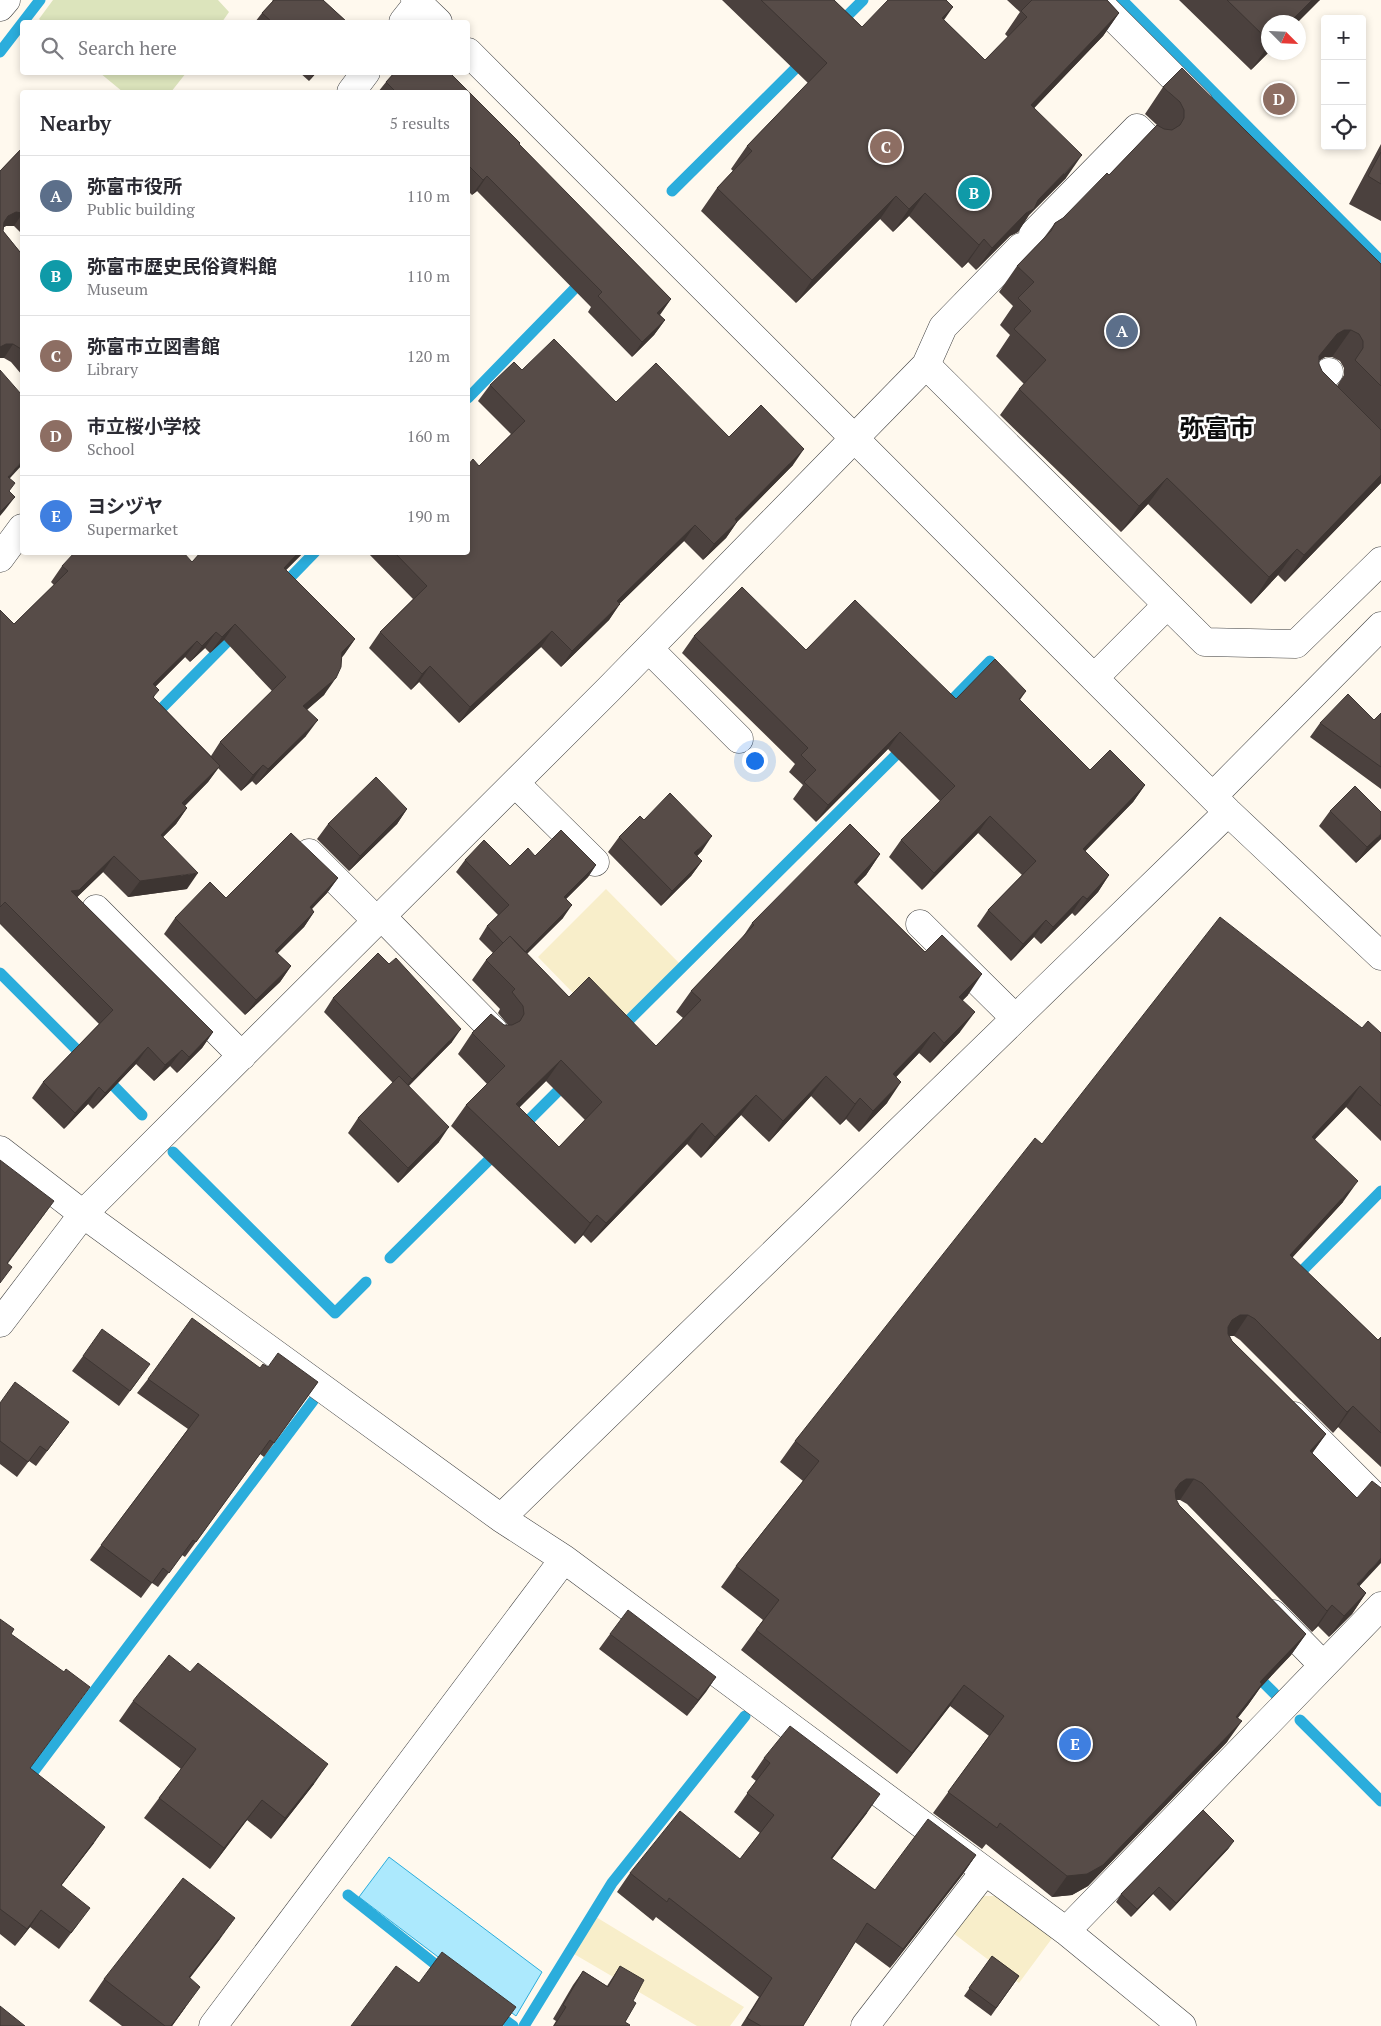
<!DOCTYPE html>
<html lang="en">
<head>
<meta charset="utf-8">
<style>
  body { margin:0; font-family:"PT Serif","Noto Sans JP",serif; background:#f2f2f3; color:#2b2b33 }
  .controls { position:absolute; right:15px; top:15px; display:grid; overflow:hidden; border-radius:5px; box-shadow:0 2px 8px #0003 }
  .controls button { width:45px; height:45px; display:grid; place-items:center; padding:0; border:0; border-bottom:1px solid #e1e1e2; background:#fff; color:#2b2b33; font:25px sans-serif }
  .compass { position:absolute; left:1261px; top:15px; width:45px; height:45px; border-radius:50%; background:#fff; box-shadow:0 2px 8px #0003; rotate:114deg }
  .you { position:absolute; left:754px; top:760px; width:18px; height:18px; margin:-12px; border:4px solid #fff; border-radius:50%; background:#1a73e8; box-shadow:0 0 0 8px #1a73e833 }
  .badge { display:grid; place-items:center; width:32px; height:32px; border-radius:50%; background:#ea580c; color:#fff; font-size:16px; font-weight:700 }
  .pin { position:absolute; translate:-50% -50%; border:2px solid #fff; box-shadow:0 1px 5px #0006 }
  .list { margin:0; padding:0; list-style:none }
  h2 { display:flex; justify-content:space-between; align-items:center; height:65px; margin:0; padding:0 20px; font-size:21px }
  h2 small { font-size:16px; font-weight:400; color:#7c7c81 }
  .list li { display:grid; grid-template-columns:32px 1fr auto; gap:15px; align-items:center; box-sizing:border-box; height:80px; padding:0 20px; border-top:1px solid #e1e1e2 }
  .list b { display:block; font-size:19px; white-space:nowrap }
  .list p { margin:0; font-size:16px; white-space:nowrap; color:#7c7c81 }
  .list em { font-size:16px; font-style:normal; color:#7c7c81 }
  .icon { flex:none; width:28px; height:28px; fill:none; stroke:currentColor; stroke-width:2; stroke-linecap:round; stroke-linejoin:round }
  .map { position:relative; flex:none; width:1381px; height:2026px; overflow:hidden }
  .search { position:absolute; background:#fff; box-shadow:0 2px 8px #0003; left:20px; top:20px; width:450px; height:55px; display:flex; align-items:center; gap:12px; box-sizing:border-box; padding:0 18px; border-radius:5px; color:#7c7c81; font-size:19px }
  .panel { position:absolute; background:#fff; box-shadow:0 2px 8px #0003; left:20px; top:90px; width:450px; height:465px; border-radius:5px }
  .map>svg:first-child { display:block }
</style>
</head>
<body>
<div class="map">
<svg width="1381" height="2026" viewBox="0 0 1381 2026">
  <rect width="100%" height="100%" fill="#fff9ee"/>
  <!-- farmland -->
  <path fill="#f8eeca" d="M606 889 679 963 610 1031 538 957Z
    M984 1896H998L1053 1937 1019 1983 949 1930 971 1902Z
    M596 1917 744 2007 730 2026H697L574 1954Z"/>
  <!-- cemetery -->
  <path fill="#dce4bc" d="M53 0H218L229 12 222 22H43L39 19Z
    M100 73H186L171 92H123Z"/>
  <!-- water -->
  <path fill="#ace9fd" stroke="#2baddc" d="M389 1857 542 1972 516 2016 359 1897Z"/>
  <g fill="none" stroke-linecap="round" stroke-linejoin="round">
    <!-- stream -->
    <path stroke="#2baddc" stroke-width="11" d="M1122 0 1381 261
      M838 25 863 0
      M0 52 40 0
      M672 191 804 60
      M468 398 584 279
      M281 587 315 552
      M944 708 990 661
      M153 717 237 632
      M0 973 86 1059
      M619 1030 906 745
      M105 1077 142 1115
      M520 1129 567 1082
      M173 1152 335 1313 366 1282
      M390 1258 498 1151
      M1294 1279 1381 1191
      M1254 1673 1274 1693
      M1300 1720 1381 1801
      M25 1783 313 1401
      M348 1895 445 1972
      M494 2012 513 2026
      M524 2026 612 1883 745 1716"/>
    <defs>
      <path id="minor" d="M415 0 438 22
        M1096 0 1199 103
        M0 7 6 0
        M403 22 418 3
        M468 52 1228 812 1381 956
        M351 92 366 72
        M1033 234 1137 128 1150 141
        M926 365 1205 642 1296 644 1381 561
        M1329 372 1315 387 1381 453
        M0 558 22 528
        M649 649 739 739
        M1094 678 1167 605
        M515 783 595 862
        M1213 796 1381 626
        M309 853 377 921
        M96 909 242 1056
        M381 916 494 1031
        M920 924 1015 1018
        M0 1150 83 1214 501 1518 564 1559 1066 1931 1182 2026
        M0 1323 83 1214 609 689 926 365 943 327 1021 247
        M1294 1416 1381 1503
        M501 1518 1228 812
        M1273 1614 1323 1665
        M1066 1931 1381 1606
        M213 2026 564 1559
        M865 2026 985 1871"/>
    </defs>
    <!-- minor casing -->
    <use href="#minor" stroke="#404040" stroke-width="29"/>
    <!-- minor -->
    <use href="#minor" stroke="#fff" stroke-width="28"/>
  </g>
  <!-- wall -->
  <path fill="#4b413e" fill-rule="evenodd" d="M272 0H323L347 22H255L262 13 273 1Z
    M722 0H834L862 27 944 20 985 60 1008 37 1005 34 1020 12 1007 0H1107L1119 13 1103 36 1034 108 1066 178 1029 215 1018 232 1010 236 976 270 968 262 962 268 909 216 893 232 880 219 796 303 701 211 717 188 733 171 731 169 747 146 808 83Z
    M1179 0H1320L1268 22 1269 52 1251 70Z
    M299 72H317L309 81Z
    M395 72H449L520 143 519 145 671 299 660 315 665 320 654 335 632 357 588 312 591 307 477 191 472 195 468 191V92H378L386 82Z
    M1163 87 1381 264V483L1285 582 1278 575 1251 604 1148 504 1121 532 1000 415 1019 389 1024 384 996 356 1010 335 1000 325 1013 306 999 292 1017 266 1043 239 1055 223 1063 218 1109 175 1157 125 1145 114ZM1325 357H1332L1340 361 1344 368V375L1337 386 1322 371 1319 364V361Z
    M1381 144V221L1349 204Z
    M22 148V234L14 226H6L4 227 3 231 20 252 22 254V375L11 362 4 358H0V171Z
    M522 370 616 402 729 437 793 465 737 522 726 538 703 560 684 541 620 603 609 620 561 667 541 647 459 723 419 682 411 690 369 648 380 632 413 599 367 552H468L479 466 511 434 478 401 490 385Z
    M201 552H304L286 570 355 639 342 657 324 695 307 710 306 736 256 785 252 781 241 791 218 768 208 782 185 806 187 808 176 824 163 837 187 889 128 897 103 872 77 897 213 1032 202 1048 177 1073 170 1066 154 1081 136 1064 93 1109 88 1104 64 1129 32 1098 43 1082 99 1024 0 924V610L14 624 54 585 51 582 62 566 192 562ZM224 640 272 691 220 742 211 756 154 698 156 686 185 657 190 662 205 648 210 653Z
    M694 636 806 650 956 699 1026 691 1020 700 1090 770 1145 785 1133 802 1085 851 1109 875 1098 892 1075 916 1072 913 1041 944 1034 937 1011 961 977 926 988 910 1022 875 978 833 922 890 889 857 901 840 940 801 888 749 816 822 793 799 803 785 789 772 795 764 682 653Z
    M1381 713V789L1310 737 1320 723 1374 720Z
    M407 809 397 824 349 871 317 839 328 824Z
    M1330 811 1381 839 1356 863 1319 826Z
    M644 820 702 851 697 856 702 861 691 876 661 906 608 852 619 837Z
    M880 854 866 875 857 884 968 995 963 1000 960 1032 930 1063 919 1053 896 1077 887 1103 859 1132 846 1119 840 1125 811 1096 769 1142 741 1115 701 1158 687 1144 591 1243 583 1235 575 1244 451 1126 466 1105 487 1084 458 1054 472 1033 504 1025H508L498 1013 500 1009 472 980 486 960 493 953 479 939 487 926 498 915 456 872 465 860 510 866 535 856 596 865 588 877 566 899 563 918 527 954 569 997 656 1046 683 1018 676 1012 691 991 742 938 752 923ZM546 1081 585 1120 559 1147 519 1108Z
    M338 878 327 893 312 909 314 912 304 927 277 953 291 966 280 982 245 1015 164 934 175 918 226 898Z
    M333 998 452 1042 409 1086 439 1142 398 1183 348 1133 358 1118 393 1083 324 1012Z
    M1362 1028 1381 1033V1141L1346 1107 1315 1139 1343 1202 1292 1258 1378 1340 1381 1337V1467L1338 1427 1333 1433 1240 1340 1234 1336H1230L1232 1341 1326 1434 1312 1453 1359 1586 1366 1593 1352 1614 1329 1637 1318 1626 1312 1632 1187 1504 1180 1500H1176L1179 1505 1306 1634 1291 1655 1260 1688 1248 1705 1238 1718 1227 1742 1088 1886 1072 1895 1052 1897 986 1844 982 1849 933 1813 989 1736 950 1706 897 1774 741 1650 763 1620 721 1587 736 1566 803 1481 780 1462 795 1441 1042 1144Z
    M83 1356 139 1379 119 1406 72 1371Z
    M268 1367 318 1382 264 1457 260 1454 185 1557 182 1555 158 1587 152 1583 141 1598 90 1560 188 1429 137 1393 148 1379Z
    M0 1403 69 1422 36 1466 29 1461 17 1477 0 1464Z
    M0 1619 11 1634 30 1769 94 1843 61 1886 78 1924 59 1949 30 1927 15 1946 0 1934Z
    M610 1634 716 1677 687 1716 599 1649Z
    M133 1701 314 1784 271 1839 247 1820 210 1869 144 1818 159 1798 181 1769 119 1721Z
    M764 1758 867 1813 832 1859 875 1890 976 1855 963 1874 890 1968 855 1942 803 2026H741L759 1997 656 1917 653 1921 617 1892 630 1873 740 1859 760 1833 734 1812 756 1781 751 1777Z
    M1229 1848 1170 1911 1153 1894 1131 1917 1116 1902 1121 1894Z
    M220 1939 190 1978 185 2008 172 2026H122L89 2001 104 1979Z
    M992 1956 1019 1976 991 2016 964 1996Z
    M620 1966 633 2001 625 2022 629 2026H553L556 2021 553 2019 573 1985 583 1971 607 1986Z"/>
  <!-- shaded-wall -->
  <path fill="#3d3532" d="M1312 0H1320L1298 22H1290Z
    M953 7 937 30 942 18Z
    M1119 13 1103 36 1015 128 1031 105Z
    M1268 46 1269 52 1251 70Z
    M315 72H317L309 81Z
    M1082 155 1066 178 1029 215 1018 232 1010 236 976 270 992 248Z
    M487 176 477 191 472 195 483 180Z
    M925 193 909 216 893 232 909 209Z
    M896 196 880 219 796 303 812 280Z
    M16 212 22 213V214L14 226H6L0 229 8 216Z
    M984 239 968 262 962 268 979 245Z
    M671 299 660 314 647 328 657 313Z
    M665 320 654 335 632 357 642 342Z
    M1344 330H1351L1332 357H1325L1318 361 1319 356 1337 334Z
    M6 344H13L4 358H0V347Z
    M804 449 793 465 734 525 737 522 726 538 703 560 714 544 735 519Z
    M22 461V465L0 489 8 477Z
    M1381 475V483L1285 582 1304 555Z
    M1167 478 1148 504 1121 532 1139 506Z
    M15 497 5 510 0 516V512Z
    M695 525 684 541 606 617 617 601Z
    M1297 549 1278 575 1251 604 1269 577Z
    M299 552H304L272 584 284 568Z
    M620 604 609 620 561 667 572 651Z
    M235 624 224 640 210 653 222 637Z
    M552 631 541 647 459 723 470 707Z
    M216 632 205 648 190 662 202 646Z
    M355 639 344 655 331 668 342 652Z
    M197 641 185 657 142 700 153 684Z
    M430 666 419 682 411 690 422 674Z
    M336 678 324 695 292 722 303 706Z
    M318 720 306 736 256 785 268 769Z
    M900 732 888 749 816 822 828 805Z
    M263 765 252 781 241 791 253 775Z
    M220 766 208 782 171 819 182 803Z
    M1145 785 1133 802 1071 866 1083 849Z
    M187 808 176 824 149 851 161 835Z
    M407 809 397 824 349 871 360 856Z
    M990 816 978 833 922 890 934 873Z
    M1381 834V839L1356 863 1367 847Z
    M712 836 702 851 684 869 694 853Z
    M880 854 866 875 839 902 854 882Z
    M114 856 103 872 68 906 71 891Z
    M702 861 691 876 661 906 672 891Z
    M596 865 588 877 555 910 564 897Z
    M198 873 187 889 128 897 140 881Z
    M1109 875 1098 892 1075 916 1087 899Z
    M338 878 327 893 299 922 310 907Z
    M1083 896 1072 913 1041 944 1053 927Z
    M572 905 563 918 510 970 519 958Z
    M314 912 304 927 265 966 275 951Z
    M1046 920 1034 937 1011 961 1023 944Z
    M291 966 280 982 245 1015 256 1000Z
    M982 974 968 995 945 1018 959 997Z
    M975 1012 960 1032 930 1063 944 1043Z
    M461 1029 452 1042 402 1092 412 1079Z
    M213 1032 202 1048 177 1073 189 1057Z
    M934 1032 919 1053 879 1095 893 1074Z
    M148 1047 136 1064 93 1109 105 1093Z
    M182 1050 170 1066 154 1081 165 1065Z
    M561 1060 546 1081 501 1125 516 1104Z
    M826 1076 811 1096 769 1142 783 1121Z
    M901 1082 887 1103 859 1132 873 1111Z
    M1360 1086 1346 1107 1297 1158 1312 1137Z
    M99 1087 88 1104 64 1129 75 1113Z
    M756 1095 741 1115 701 1158 715 1137Z
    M860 1098 846 1119 840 1125 855 1104Z
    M702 1123 687 1144 591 1243 606 1223Z
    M449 1127 439 1142 398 1183 408 1168Z
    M1358 1181 1343 1202 1275 1276 1290 1255Z
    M54 1201 44 1215 0 1274 7 1263Z
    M597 1215 583 1235 575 1244 590 1223Z
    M1240 1315H1248L1234 1336H1225L1218 1340 1232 1320Z
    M1353 1406 1338 1427 1333 1433 1347 1412Z
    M1326 1434 1311 1455 1310 1451Z
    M1186 1479H1194L1180 1500H1172L1165 1504 1180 1483Z
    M1381 1558V1563L1342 1605 1357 1584Z
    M1366 1593 1352 1614 1329 1637 1344 1616Z
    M1332 1605 1318 1626 1312 1632 1327 1611Z
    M1306 1634 1291 1655 1260 1688 1248 1705 1222 1737 1260 1682Z
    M716 1677 706 1692 687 1716 698 1700Z
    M964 1685 950 1706 897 1774 912 1753Z
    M1242 1721 1227 1742 1088 1886 1072 1895 1052 1897 1067 1876Z
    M328 1764 314 1784 271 1839 285 1818Z
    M880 1794 867 1813 818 1877 831 1858Z
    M262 1800 247 1820 210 1869 224 1848Z
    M105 1827 94 1843 49 1901 61 1885Z
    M1234 1841 1229 1848 1170 1911 1176 1903Z
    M976 1855 963 1874 890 1968 903 1949Z
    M1159 1887 1153 1894 1131 1917 1137 1909Z
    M41 1910 30 1927 15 1946 27 1929Z
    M235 1918 220 1939 173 1999 189 1977Z
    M200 1987 172 2026H171Z"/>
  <!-- building -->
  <path fill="#574c48" stroke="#3d3532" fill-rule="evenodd" d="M274 0H323L347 22H272L262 13Z
    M761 0H834L862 27 888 0H946L953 7 942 18 985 60 1027 17 1021 11 1032 0H1107L1119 13 1031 105 1082 155 1038 200 1034 209 1026 213 992 248 984 239 979 245 925 193 909 209 896 196 812 280 717 188 752 151 747 146 827 63Z
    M1227 0H1312L1290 22H1268V40Z
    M1182 68 1381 264V386L1355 360 1363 348V341L1359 334 1351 330H1344L1337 334 1319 356V364L1322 371 1381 430V475L1304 555 1297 549 1269 577 1167 478 1139 506 1019 389 1046 360 1014 329 1031 311 1018 298 1034 282 1017 266 1051 231 1055 223 1063 218 1107 173 1109 175 1157 125 1164 129 1172 130 1180 125 1184 118V110L1180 102 1163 87Z
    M395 72H449L520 143 519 144 671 299 657 313 665 320 642 342 598 296 602 292 487 176 483 180 468 165V92H396L386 82Z
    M22 148V213L16 212 8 216 4 222 3 231 20 252 22 254V351L21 349 13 344H6L0 347V171Z
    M1381 152V184L1368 176Z
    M554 339 616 402 656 363 729 437 761 405 804 449 735 519 737 522 714 544 695 525 617 601 620 604 572 651 552 631 470 707 430 666 422 674 380 632 427 586 394 552H468V465L473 459 479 466 525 421 490 385 514 362 522 370Z
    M0 370 21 394 22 395V461L8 477 15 483 9 491 15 497 0 512Z
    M75 552H183L192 562 201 552H299L284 568 355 639 342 652 341 667 336 678 303 706 318 720 268 769 263 765 253 775 220 742 286 677 235 624 222 637 216 632 202 646 197 641 153 684 159 690 153 697 220 766 182 803 187 808 161 835 198 873 140 881 114 856 79 890 71 891 213 1032 189 1057 182 1050 165 1065 148 1047 105 1093 99 1087 75 1113 43 1082 113 1010 5 902 0 907V610L14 624 68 571 62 566Z
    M742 587 806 650 855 600 956 699 995 659 1026 691 1019 699 1090 770 1110 750 1145 785 1083 849 1109 875 1087 899 1083 896 1053 927 1046 920 1023 944 988 910 1036 861 990 816 934 873 901 840 955 786 900 732 828 805 804 782 816 770 801 755 808 748 694 636Z
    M1348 694 1374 720 1381 713V767L1320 723Z
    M376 777 407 809 360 856 328 824Z
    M1355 786 1381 812V834L1367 847 1330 811Z
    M670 793 712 836 694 853 702 861 672 891 619 837 640 816 644 820Z
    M850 824 880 854 854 882 925 952 942 935 982 974 959 997 975 1012 944 1043 934 1032 893 1074 901 1082 873 1111 860 1098 855 1104 826 1076 783 1121 756 1095 715 1137 702 1123 606 1223 597 1215 590 1223 466 1105 505 1066 472 1033 491 1014 504 1025H512L520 1021 524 1014 523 1006 512 992 515 989 486 960 510 936 569 997 589 977 656 1046 701 1000 691 991 754 925 752 923ZM561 1060 602 1102 559 1147 516 1104Z
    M561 830 596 865 564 897 572 905 525 952 510 936 503 943 487 926 509 905 465 860 484 840 510 866 528 848 535 856Z
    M291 833 338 878 310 907 314 912 275 951 291 966 256 1000 175 918 210 882 226 898Z
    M1220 917 1362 1028 1368 1021 1381 1033V1106L1360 1086 1312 1137 1358 1181 1290 1255 1378 1340 1381 1337V1433L1353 1406 1347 1412 1255 1319 1248 1315H1240L1232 1320 1228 1327V1334L1232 1341 1326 1434 1310 1451 1357 1498 1372 1481 1381 1488V1558L1357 1584 1366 1593 1344 1616 1332 1605 1327 1611 1202 1483 1194 1479H1186L1180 1483 1175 1490 1176 1499 1179 1505 1306 1634 1260 1682 1262 1684 1236 1717 1242 1721 1103 1865 1087 1874 1067 1876 1000 1823 997 1828 948 1792 1004 1716 964 1685 912 1753 756 1630 779 1600 736 1566 819 1461 795 1441 1035 1138 1042 1144Z
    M378 953 389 964 396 958 461 1029 412 1079 333 998Z
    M399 1076 449 1127 408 1168 358 1118Z
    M0 1160 54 1201 7 1263 12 1267 0 1283Z
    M192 1318 260 1368 263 1364 268 1367 278 1353 318 1382 274 1443 270 1440 196 1542 193 1540 169 1573 163 1568 152 1583 101 1545 199 1415 148 1379Z
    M102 1329 150 1364 130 1391 83 1356Z
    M15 1382 69 1422 47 1451 40 1446 28 1462 0 1441V1403Z
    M628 1610 716 1677 698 1700 610 1634Z
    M0 1619 14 1629 11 1634 64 1672 66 1669 90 1687 30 1768 105 1827 61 1885 90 1908 71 1933 41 1910 27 1929 0 1909Z
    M169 1655 190 1672 198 1663 328 1764 285 1818 262 1800 224 1848 159 1798 196 1749 133 1701Z
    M790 1726 880 1794 831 1858 875 1890 928 1819 976 1855 903 1949 867 1923 803 2026H761L747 2018 772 1978 669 1898 667 1902 630 1873 680 1811 740 1859 774 1815 747 1793 770 1763 764 1758Z
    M1203 1810 1234 1841 1176 1903 1159 1887 1137 1909 1121 1894Z
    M183 1878 235 1918 189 1977 200 1987 171 2026H165L104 1979Z
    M442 1952 516 2007 502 2026H351L396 1966 419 1983Z
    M992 1956 1019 1976 996 2008 969 1988Z
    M620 1966 644 1980 633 2001 636 2003 625 2022 630 2025 629 2026H554L566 2007 563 2005 583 1971 608 1987Z
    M0 2006 25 2026H0Z"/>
  <g text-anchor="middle" stroke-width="5" stroke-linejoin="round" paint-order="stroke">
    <!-- town labels -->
    <g font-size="25" font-weight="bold" fill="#0d0d0d" stroke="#fff">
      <text x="1217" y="437">弥富市</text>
    </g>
  </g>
</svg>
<div class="controls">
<button>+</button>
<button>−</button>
<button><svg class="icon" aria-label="locate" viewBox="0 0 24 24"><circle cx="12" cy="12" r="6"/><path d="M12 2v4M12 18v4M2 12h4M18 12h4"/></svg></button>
</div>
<svg class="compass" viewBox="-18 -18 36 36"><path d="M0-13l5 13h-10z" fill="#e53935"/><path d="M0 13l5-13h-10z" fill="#7c7c81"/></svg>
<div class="you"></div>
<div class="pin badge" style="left:1122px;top:331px;background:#5c6f8a">A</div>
<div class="pin badge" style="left:974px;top:193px;background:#0f9aa8">B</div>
<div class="pin badge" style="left:886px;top:147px;background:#8d6e63">C</div>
<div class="pin badge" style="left:1279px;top:99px;background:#8d6e63">D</div>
<div class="pin badge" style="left:1075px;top:1744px;background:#3f7fe0">E</div>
<div class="search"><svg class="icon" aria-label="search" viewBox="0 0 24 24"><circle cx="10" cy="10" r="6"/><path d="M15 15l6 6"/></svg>Search here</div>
<section class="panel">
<h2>Nearby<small>5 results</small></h2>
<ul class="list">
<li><span class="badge" style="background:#5c6f8a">A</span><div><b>弥富市役所</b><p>Public building</p></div><em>110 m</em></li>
<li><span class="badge" style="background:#0f9aa8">B</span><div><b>弥富市歴史民俗資料館</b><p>Museum</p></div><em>110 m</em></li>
<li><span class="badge" style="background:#8d6e63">C</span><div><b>弥富市立図書館</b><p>Library</p></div><em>120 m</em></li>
<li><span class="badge" style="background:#8d6e63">D</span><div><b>市立桜小学校</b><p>School</p></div><em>160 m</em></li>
<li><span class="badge" style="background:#3f7fe0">E</span><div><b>ヨシヅヤ</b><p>Supermarket</p></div><em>190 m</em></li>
</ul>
</section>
</div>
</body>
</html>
